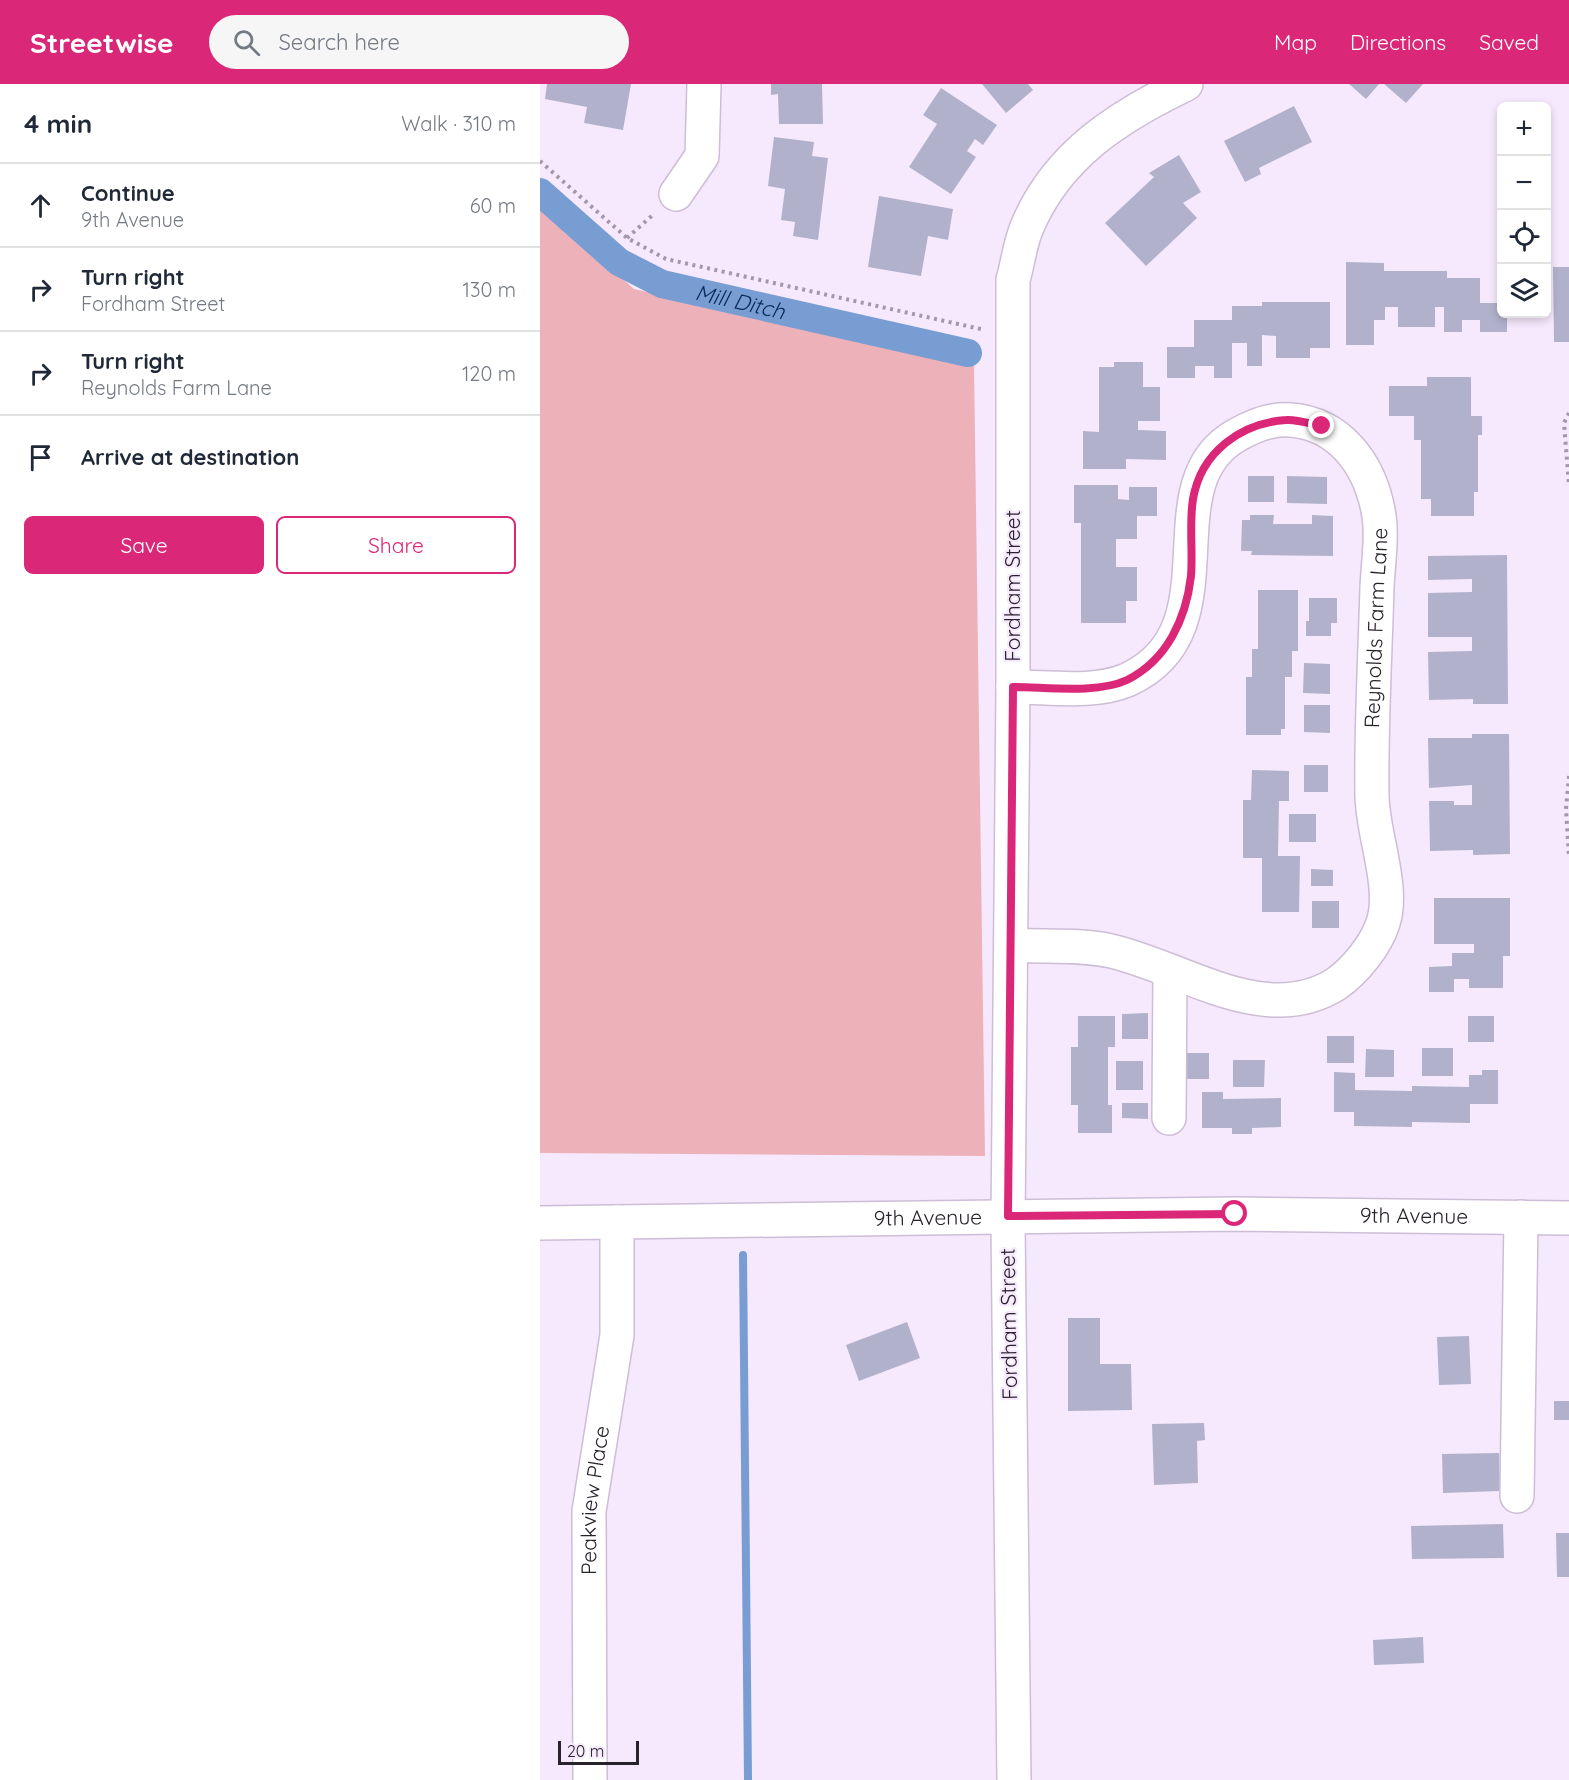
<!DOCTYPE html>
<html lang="en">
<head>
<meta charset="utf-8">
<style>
  body { margin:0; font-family:Quicksand,sans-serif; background:#f6f6f7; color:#1f2937 }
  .controls { position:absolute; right:18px; top:18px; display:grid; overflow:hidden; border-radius:9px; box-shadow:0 3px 9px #0003 }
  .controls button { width:54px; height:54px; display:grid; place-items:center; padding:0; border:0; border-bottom:2px solid #e0e1e3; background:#fff; color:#1f2937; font:30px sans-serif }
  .scale { position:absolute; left:18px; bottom:15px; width:81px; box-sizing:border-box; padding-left:6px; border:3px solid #28222b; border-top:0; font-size:16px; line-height:21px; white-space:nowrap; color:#28222b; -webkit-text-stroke:4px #f6e9fd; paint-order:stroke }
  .stop { position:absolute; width:18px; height:18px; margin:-14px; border:4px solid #db2777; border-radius:50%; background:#fff }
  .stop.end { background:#db2777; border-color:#fff; box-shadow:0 2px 6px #0008 }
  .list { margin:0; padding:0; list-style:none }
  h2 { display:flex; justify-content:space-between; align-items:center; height:78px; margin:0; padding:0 24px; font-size:26px }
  h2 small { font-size:20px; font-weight:400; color:#747a83 }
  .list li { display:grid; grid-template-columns:39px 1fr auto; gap:18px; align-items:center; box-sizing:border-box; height:84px; padding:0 24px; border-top:2px solid #e0e1e3 }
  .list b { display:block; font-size:22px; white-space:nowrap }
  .list p { margin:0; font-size:20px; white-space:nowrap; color:#747a83 }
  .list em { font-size:20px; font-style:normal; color:#747a83 }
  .actions { display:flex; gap:12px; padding:18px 24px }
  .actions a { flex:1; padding:14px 0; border:2px solid #db2777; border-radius:9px; text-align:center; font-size:21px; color:#db2777 }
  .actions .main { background:#db2777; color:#fff }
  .icon { flex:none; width:33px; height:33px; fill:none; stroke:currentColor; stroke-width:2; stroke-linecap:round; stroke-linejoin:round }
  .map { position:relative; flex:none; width:1029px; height:1696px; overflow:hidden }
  header { display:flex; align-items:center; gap:36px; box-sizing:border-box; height:84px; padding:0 30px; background:#db2777; color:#fff }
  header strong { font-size:28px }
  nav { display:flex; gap:33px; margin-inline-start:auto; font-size:21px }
  .search { width:420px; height:54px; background:#f6f6f7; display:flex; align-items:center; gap:15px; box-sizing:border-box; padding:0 21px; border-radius:33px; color:#747a83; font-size:22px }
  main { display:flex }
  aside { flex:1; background:#fff }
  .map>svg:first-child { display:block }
</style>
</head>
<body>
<header>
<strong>Streetwise</strong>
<div class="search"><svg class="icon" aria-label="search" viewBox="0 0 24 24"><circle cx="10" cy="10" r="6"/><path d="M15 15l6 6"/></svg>Search here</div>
<nav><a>Map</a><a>Directions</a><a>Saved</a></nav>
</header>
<main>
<aside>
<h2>4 min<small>Walk · 310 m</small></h2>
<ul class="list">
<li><svg class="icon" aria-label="ahead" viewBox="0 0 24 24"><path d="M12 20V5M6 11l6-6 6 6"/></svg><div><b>Continue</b><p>9th Avenue</p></div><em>60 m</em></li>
<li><svg class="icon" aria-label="right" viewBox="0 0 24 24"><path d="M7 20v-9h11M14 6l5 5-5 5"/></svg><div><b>Turn right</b><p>Fordham Street</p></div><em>130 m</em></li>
<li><svg class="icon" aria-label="right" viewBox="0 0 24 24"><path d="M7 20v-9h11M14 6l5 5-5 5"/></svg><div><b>Turn right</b><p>Reynolds Farm Lane</p></div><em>120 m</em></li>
<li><svg class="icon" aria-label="arrive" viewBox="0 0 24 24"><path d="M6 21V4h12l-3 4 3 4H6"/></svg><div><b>Arrive at destination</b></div></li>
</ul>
<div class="actions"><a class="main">Save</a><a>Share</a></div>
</aside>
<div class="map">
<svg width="1029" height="1696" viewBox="0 0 1029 1696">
  <rect width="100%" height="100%" fill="#f6e9fd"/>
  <!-- green -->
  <path fill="#edb1b9" d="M0 121 94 205 434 280 445 1072 0 1069Z"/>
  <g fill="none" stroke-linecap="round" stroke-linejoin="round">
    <!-- stream -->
    <path stroke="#789dd3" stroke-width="8" d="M203 1171 208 1696"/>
    <!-- canal -->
    <path stroke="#789dd3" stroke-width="28" id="s1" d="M0 108 79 178 122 200 428 269"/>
  </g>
  <!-- building -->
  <path fill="#b1b1cc" d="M7 0H91L83 46 44 39 47 23 5 15Z
    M231 0H282L283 40H239L238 10 231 11Z
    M442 0H488L493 6 466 29Z
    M809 0H839L826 15Z
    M844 0H883L866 19Z
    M401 4 457 41 443 61 435 55 427 67 436 73 411 110 369 83 397 40 383 31Z
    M754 22 772 58 719 84 721 90 705 98 684 57Z
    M234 53 274 58 272 72 288 74 278 156 253 152 255 138 241 136 245 105 228 102Z
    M639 71 661 108 643 119 657 134 606 182 565 139 614 93 609 89Z
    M339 112 413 125 408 156 388 152 381 192 328 183Z
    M806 178 844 179V187H907V194H940V219H962V230H967V248H940V236H922V248H904V223H895V243H858V223H845V236H834V261H806Z
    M1013 183H1029V258H1014Z
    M722 218H790V264H770V274H736V252L722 251V282H707V259H692V294H674V282H655V294H627V263H654V236H692V222H722Z
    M574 278H603V303H620V337H598V346L626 347V376L586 375V385H543V347L559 348V283H574Z
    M887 293H931V332H942V351H938V408H934V432H891V415H881V356H874V332H849V302H887Z
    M708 392H734V418H708Z
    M747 392 787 393V420L747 419Z
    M534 401H578V415L589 416V403H617V432H597V455H576V483H597V517H586V539H541V439H534Z
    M710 431H734L733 440H772V431L793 432V472L711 471 712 467H701L702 436H710Z
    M967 471 968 620H933V615L889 616 888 568 932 567V553H888V509L932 508V495L888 496V472Z
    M718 506H758V567H752V593H745V645H741V651H706V593H712V565H718Z
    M769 514H797V539H791V552H766V537H769Z
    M764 579 790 580V610L763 609Z
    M764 621H790V649L764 648Z
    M932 650H969L970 770 933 771V766L890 767 889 717H914V721H932V701L889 704 888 654H932Z
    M764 681H788V708H764Z
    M712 686 749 687V717H739L738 772H760L759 828H722V774H703V716H711Z
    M749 730H776V758H749Z
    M771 785 793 786V802H771Z
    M894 814H970V872H963V904H929V895H914V908H889V883L912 882V869H934V860H894Z
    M772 817H799V844H772Z
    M608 929V955H582V930Z
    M538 932H575V963H568V1021H572V1049H538V1021H531V963H538Z
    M928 932H954V958H928Z
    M787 952H814V979H787Z
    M882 964H913V992H882Z
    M826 965 854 966V993H825Z
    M641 969H669V995H641Z
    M693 976H725L724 1003H693Z
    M576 977H603V1006H576Z
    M942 986H958V1020H930V1039L872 1038V1043L814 1042V1028H794V988L815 989V1006L872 1007V1002L929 1003V991H942Z
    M662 1008H683V1015L741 1014V1043L712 1044V1050H692V1044H662Z
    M582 1019H608V1035L582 1034Z
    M528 1234H560V1280H591L592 1326 528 1327Z
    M367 1238 380 1274 319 1297 306 1261Z
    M929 1252 931 1300 899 1301 897 1253Z
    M1014 1317H1029V1336H1014Z
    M664 1339 665 1356 657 1357 658 1399 614 1401 612 1340Z
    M959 1369 960 1407 903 1409 902 1370Z
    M963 1440 964 1474 872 1475 871 1442Z
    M1016 1449H1029V1493H1017Z
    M883 1553 884 1579 834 1581 833 1556Z"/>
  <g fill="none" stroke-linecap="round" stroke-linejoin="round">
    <defs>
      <g id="minor">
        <path d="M136 110 162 72 164 0"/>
        <path id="s2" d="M472 861C504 863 540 860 571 867 642 883 725 945 796 900 815 887 836 861 843 839 855 803 832 749 832 711 831 642 835 573 837 504 838 480 843 450 838 426 829 380 800 340 751 336 732 334 713 342 697 351 608 400 698 546 587 596 554 610 509 603 473 603"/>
        <path d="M629 1034 630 887"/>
        <path d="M977 1412 981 1133"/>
        <path id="s3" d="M50 1696 49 1427 77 1251V1138"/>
        <path d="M474 1696 468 1139 473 603V196C478 179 480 159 487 143 517 71 579 32 646 0"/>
      </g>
      <g id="major">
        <path id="s4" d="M0 1139 695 1130 1029 1134"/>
      </g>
    </defs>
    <!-- minor casing -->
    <use href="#minor" stroke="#cdbdd6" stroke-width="36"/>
    <!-- major casing -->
    <use href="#major" stroke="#cdbdd6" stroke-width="36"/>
    <!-- path -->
    <path stroke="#a298a8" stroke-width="4" stroke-dasharray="3 4.5" stroke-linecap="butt" d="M0 77 87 154 126 175 445 246
      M87 154 115 129
      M1029 329 1024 339 1029 401
      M1029 692 1026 725 1029 773"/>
    <!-- minor -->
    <use href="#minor" stroke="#fff" stroke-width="33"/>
    <!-- major -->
    <use href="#major" stroke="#fff" stroke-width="33"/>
  </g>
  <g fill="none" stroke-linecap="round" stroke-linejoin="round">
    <!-- route -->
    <path stroke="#db2777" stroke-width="8" d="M695 1130 468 1132 473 603C506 603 557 610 587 596 627 576 646 535 651 492 653 467 649 440 653 415 661 368 701 339 746 336 757 335 771 340 782 342"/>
  </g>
  <g text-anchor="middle" stroke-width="4.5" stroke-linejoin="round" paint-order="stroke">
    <!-- street labels -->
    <g font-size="21" fill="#28222b" stroke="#f6e9fd">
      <text transform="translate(473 502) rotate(-90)" y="7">Fordham Street</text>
      <text dy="7" stroke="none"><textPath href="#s2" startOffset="710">Reynolds Farm Lane</textPath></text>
      <text dy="7" stroke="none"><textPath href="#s4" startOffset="874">9th Avenue</textPath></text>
      <text dy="7" stroke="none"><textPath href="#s4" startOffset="388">9th Avenue</textPath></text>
      <text transform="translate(469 1240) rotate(-91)" y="7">Fordham Street</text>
      <text dy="7" stroke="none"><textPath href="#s3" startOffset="280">Peakview Place</textPath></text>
    </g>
    <!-- water labels -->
    <g font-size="22" font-style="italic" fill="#06295a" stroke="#f6e9fd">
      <text dy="8" stroke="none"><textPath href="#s1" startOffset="234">Mill Ditch</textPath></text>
    </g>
  </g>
</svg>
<div class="controls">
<button>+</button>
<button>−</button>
<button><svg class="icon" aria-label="locate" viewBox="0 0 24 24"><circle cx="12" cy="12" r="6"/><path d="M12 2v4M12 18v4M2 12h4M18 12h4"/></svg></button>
<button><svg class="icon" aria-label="layers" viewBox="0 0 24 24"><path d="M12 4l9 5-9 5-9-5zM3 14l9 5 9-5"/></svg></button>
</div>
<div class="scale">20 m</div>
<div class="stop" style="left:695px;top:1130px"></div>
<div class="stop end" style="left:782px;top:342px"></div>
</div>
</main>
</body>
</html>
